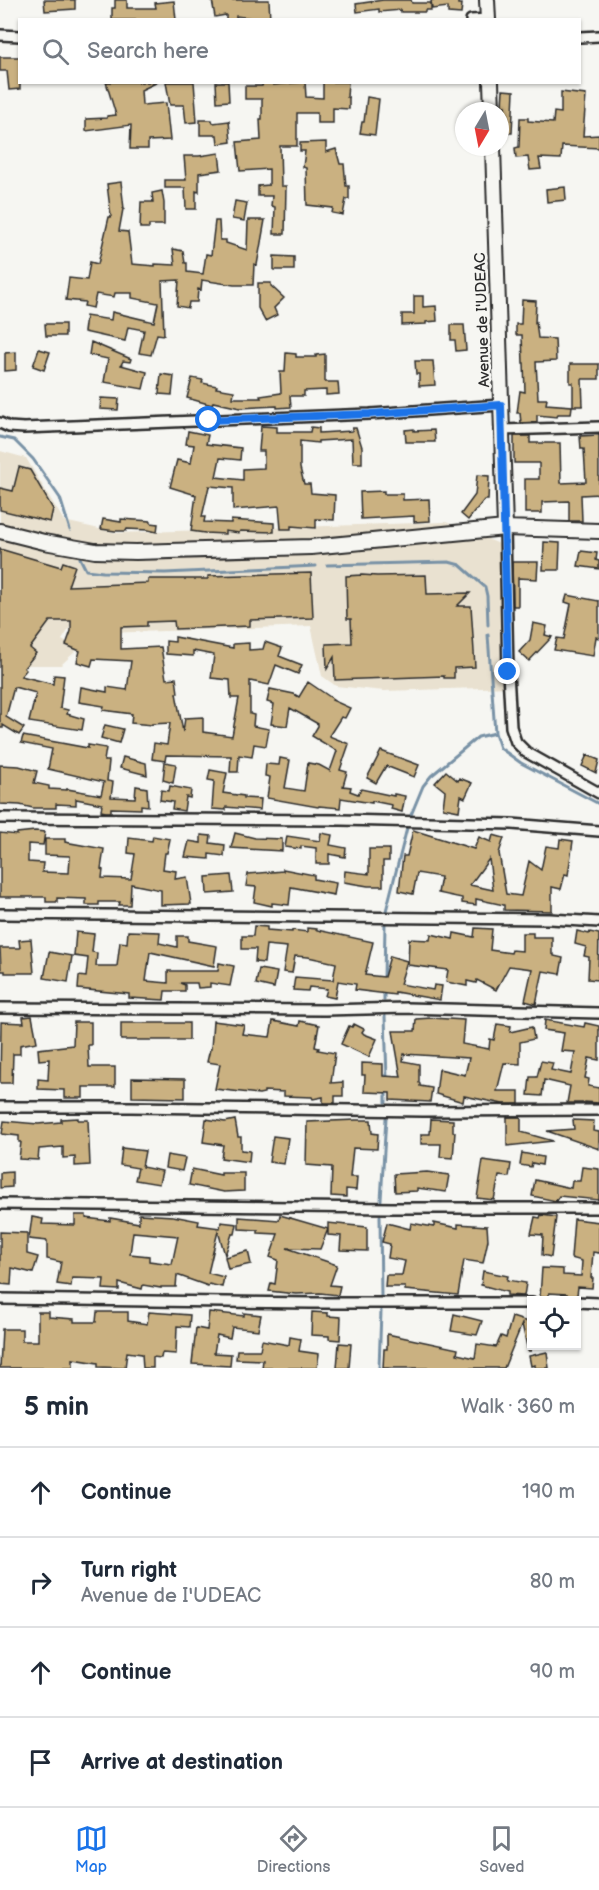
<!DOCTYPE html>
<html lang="en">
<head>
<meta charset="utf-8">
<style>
  body { margin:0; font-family:"Balsamiq Sans",sans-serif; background:#f6f6f7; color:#1f2937 }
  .controls { position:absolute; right:18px; bottom:18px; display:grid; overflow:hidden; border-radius:0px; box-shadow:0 2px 4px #0004 }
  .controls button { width:54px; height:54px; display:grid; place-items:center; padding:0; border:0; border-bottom:2px solid #e0e1e3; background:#fff; color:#1f2937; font:30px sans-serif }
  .compass { position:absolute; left:455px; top:102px; width:54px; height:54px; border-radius:50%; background:#fff; box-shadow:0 2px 4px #0004; rotate:190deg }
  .stop { position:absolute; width:18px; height:18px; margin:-14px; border:4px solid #1a73e8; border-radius:50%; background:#fff }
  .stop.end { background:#1a73e8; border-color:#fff; box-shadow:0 2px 6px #0008 }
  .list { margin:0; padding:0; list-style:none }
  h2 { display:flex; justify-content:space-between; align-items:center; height:78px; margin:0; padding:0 24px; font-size:26px }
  h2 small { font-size:20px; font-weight:400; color:#747a83 }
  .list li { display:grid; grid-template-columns:39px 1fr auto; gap:18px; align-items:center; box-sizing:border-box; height:90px; padding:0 24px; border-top:2px solid #e0e1e3 }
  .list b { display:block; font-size:22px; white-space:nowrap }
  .list p { margin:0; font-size:20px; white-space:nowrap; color:#747a83 }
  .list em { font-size:20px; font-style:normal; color:#747a83 }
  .icon { flex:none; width:33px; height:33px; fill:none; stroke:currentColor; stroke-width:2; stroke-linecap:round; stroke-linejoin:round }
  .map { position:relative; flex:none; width:599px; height:1368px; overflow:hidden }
  .search { position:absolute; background:#fff; box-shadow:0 2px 4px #0004; left:18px; right:18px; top:18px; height:66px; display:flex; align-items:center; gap:15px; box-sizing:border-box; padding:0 21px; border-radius:0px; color:#747a83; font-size:22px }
  .sheet { height:438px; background:#fff }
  nav { display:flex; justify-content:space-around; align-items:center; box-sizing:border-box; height:84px; border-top:2px solid #e0e1e3; background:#fff; font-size:16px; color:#747a83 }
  nav a { display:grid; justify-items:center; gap:3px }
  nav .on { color:#1a73e8 }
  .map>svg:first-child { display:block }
</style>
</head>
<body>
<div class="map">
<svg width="599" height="1368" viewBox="0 0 599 1368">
  <rect width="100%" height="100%" fill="#f6f6f2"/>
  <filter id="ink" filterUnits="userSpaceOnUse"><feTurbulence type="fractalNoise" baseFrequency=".0167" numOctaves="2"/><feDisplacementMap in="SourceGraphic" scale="12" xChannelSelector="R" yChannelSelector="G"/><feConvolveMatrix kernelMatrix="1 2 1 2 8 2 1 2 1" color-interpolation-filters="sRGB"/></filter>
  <g filter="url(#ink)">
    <!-- built -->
    <path fill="#e9e1d0" d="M0 451 26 458 64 521 117 533 446 522 502 545 512 687 384 691 336 686 322 676 311 626 105 633 71 626 62 640 78 649 61 665H26L18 689 0 686Z"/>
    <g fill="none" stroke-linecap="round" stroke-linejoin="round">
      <!-- stream -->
      <path stroke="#7992a6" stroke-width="3" d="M0 437 14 440 33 459 60 498 70 530
        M80 558 86 570 103 572 165 573 316 566
        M327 565 449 562 460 565 485 587 487 596 488 625
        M488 635 495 733 500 748 521 763 599 804
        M411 815 423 786 431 776 478 737 495 733
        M386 911 407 828
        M384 980 385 923
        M384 1000V990
        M385 1016 387 1080
        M386 1102V1089
        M381 1200 386 1118
        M380 1216 381 1297
        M379 1368 381 1311"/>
    </g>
    <!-- building -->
    <path fill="#cab181" stroke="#2b2b2b" stroke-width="1.5" fill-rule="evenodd" d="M44 0H75V9L45 11Z
      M115 0H127V8H156L155 3 174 1 176 20H112V8H115Z
      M212 0H269L270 20 236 16V20H226V15L215 17Z
      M383 0H411L412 3H431V10H425V12H401V10L379 12V9L357 12 356 4Z
      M431 0H458V4H462L461 14 448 13V7L432 9Z
      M0 57H20V89L9 90 7 71H0Z
      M106 82H158L141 90 142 105 166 103 170 140 148 141V149H130L131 125 86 131V119L107 118V116L116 115Z
      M166 82H194L197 122 186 123 184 105H170Z
      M216 82H228L229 101 217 102Z
      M263 82H275L274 85 305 82 306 97 323 98V82H348L347 97H349V109L333 108V123H317V113H297V146H280L281 186H286L285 234H274L275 207 271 206 272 196H258V186L269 185V169L240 171 237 142 261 140 260 119H262V99H245V86H262Z
      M503 90 514 91 512 133H506L505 106H502Z
      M561 92 586 95 583 136 599 135V148L562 146 561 159 539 158 541 169 530 170 528 157 516 158 515 148 519 147 520 118H528V121L553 123 554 112 561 113Z
      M367 97 379 99 375 135 360 133 362 122H364Z
      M200 120H212L213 123 229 121 231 142 218 144 217 135H200Z
      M326 142V152L336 149 340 164H344L346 186H349V199H346L343 215 332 213 333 208 307 205 306 168 303 167 305 151H300V143Z
      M219 153 221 170 199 173V192L196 191V209H186L185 188H165V180H186L184 156H199Z
      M121 182 124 209H123L119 231 128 232 132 264 155 266V264L175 265 173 249 183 251 185 263H187V272L203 274 206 254 211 255 215 221H219L220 240H226V243L247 250 248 220H265L257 265 254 264 253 285H234L202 280 201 290 198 289 197 302H189L188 308 177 306 179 280 162 281 164 335 157 334 151 355 139 353 144 330 128 327 125 341 84 332 86 316 111 320 112 312 154 322 158 303 132 298V293H115L114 297 96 294 93 308 84 306 85 302 66 300 69 278 87 280 90 262 98 264 109 217H111L107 184Z
      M565 187 566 200 547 202 546 189Z
      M162 191 164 203V225H149V228H140L141 202H153L152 193Z
      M235 201 247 203 244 221 232 219Z
      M274 256 294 257V270H274Z
      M258 283H271V286L284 298 274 308 277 315 265 321 258 308Z
      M414 296H423V307L436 306 437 321 426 322V324L402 325V314H414Z
      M522 300 536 301 535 323 536 322 538 338 555 339 556 361 536 362 538 399H547L546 404 572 406 571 414H558L557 417 537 415V422L521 423 520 413H517L520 391 525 392 524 363H523L522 335H516V324H521Z
      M45 324H65V336H46Z
      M451 325H464L466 350 456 351 455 340H451Z
      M91 342 131 359 130 362 123 361 121 365 147 372 143 389 104 382 108 359 89 355Z
      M39 349 50 352 44 370 33 366Z
      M16 352V370L5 371V353Z
      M286 353 296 354V357H316V355L325 354V382H338L339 394 326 395V390L304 391V396H290L291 407 277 408V406L240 408 213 402 212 405 187 398 192 378 203 380 202 383 217 386 216 388 234 391 233 398H261L260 396 281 393 280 372H285Z
      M415 361H433L435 385 419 386V374H416Z
      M570 364H599V379H582L583 406H573V383H570Z
      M161 374 174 376 172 395 159 394Z
      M101 398 119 399 118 410 100 409Z
      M261 426 277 427V432H310L311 427 319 428V433L352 431V428H356L362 447V463H353L352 439 318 441V443L300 441V468L304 484H310L311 493 335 495 334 520 316 519V528L291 526V529H281L279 506 233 510V488L209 486 202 517H205L204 522 231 523V520L274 523V532L240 531 239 533 225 531V534L205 533 191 531 196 495 170 487 177 460 191 463 194 445 186 444 188 431 208 435 206 444 241 448 240 460 220 458 216 477 243 480V469L264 468V451H259Z
      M414 429V431L434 430 435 442H406L405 430Z
      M599 435V494L581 495 582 521H569V501L542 502V513H525V479H539V463H514V436H530V443H560L561 483 586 482 584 449H581L580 436Z
      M19 467 30 470 53 509 50 522 0 510V488L13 491Z
      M477 475 489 476 488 500H484L468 520 461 514 475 495Z
      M384 491V494H403V500L429 499 430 521 414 522V516L361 519 360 492Z
      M103 519 121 522V519L151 521V523L158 524 157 532 148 530 127 529 126 531H115L101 529Z
      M544 542 560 543 559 570H543Z
      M0 549 61 567 63 562 75 566 68 586 148 583V579H208V576L311 573 313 618 250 620V626L175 629 174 621 147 622V626L121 627V649L161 647 166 679 176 678 178 693H176L183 732 185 718 203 717V732L232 736 239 698H231L230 680 211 678 214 655 193 651V656L166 654V641L175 642V637L233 648V644L249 643V650L263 649 265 642 282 648 279 656 302 665 298 674 276 665 269 685 250 681V714L254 715 253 726 269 729 266 746 254 744 252 757 239 755 238 772H230L231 756 166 755 165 761 152 759 154 743 167 745 170 723 152 724V725L131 723 132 714 103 710 104 706 79 702 81 687 107 692V687L127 690 131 661 93 659 91 666 77 662 80 651 66 645 71 631V621H50L30 648 36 653 24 668 26 670 21 676 53 684 54 675 64 676 60 708 68 710 67 714 84 719 82 730 29 722 36 693 14 687 6 717 24 728 19 735 3 725V728H0Z
      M581 551 597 553 596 560 599 561V569L578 566Z
      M512 562H538L537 579 518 578V606H513Z
      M362 575 377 576 426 575 427 594 470 593 457 606H471L475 667 454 668V678H444V676L335 680 334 657 327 669 326 644 352 643 351 619H347L346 576Z
      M567 595 599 601V638L596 637 593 656 554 650 557 638 564 639 571 604 565 602Z
      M533 623 547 626 545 635 552 637 529 661 519 652 530 640Z
      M308 682 333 699 332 700 350 708 345 718 341 717 329 736 349 744 340 770 347 772 343 786 351 787 350 791 358 794 361 789 394 796V794L405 796 402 812 391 809 392 805 372 801V803L341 798 340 808 319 806 318 807 267 798 270 777 265 776 266 764 279 765 280 758 290 760 285 788 304 791 308 763 319 765 330 771 337 751 312 736 318 726V724L290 708 287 726 271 724 274 704 267 702 270 689 294 694 299 697Z
      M105 725 123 729 119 743 101 738Z
      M23 736 88 748V745L106 748 104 761H109L107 781 113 782 111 797 135 798 136 786 147 788 148 806 141 805V809L111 808V812H106L101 811 102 804 76 799V805L56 804V808H33L20 805 0 804V765L19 766 37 771 34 783 49 786V789L67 790V789L101 795 104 782 48 769 52 749 21 743Z
      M381 751 419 765 414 777 386 766 376 783 367 778Z
      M587 755 599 760 596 773 582 766Z
      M123 757 146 763 147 775 120 768Z
      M165 762 176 764 173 783 163 780Z
      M210 770 227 773 223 793 244 796V798L261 799 260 810 226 807V810L212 809 214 781 208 780Z
      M446 771 458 781 459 778 472 783 465 798 461 796 459 811 443 808 445 791 435 783Z
      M170 786 191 790 190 798 186 797 184 811 172 809 173 802 160 800 161 790 169 791Z
      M413 830 474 849 479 837 491 842 493 835 504 838 499 853 506 894 521 896 529 861 541 870 546 846 559 848 560 839 573 841 568 875 565 874 561 889 552 887V911L504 910V905L476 899V905L462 903V898L438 893 441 877 417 873 413 894 399 891 403 856H407ZM489 859 493 890 470 885Z
      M35 831 45 832 43 845 28 844V862L43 863 42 872 69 873 70 856 45 855V839H65V842L104 849 101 869 103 870 102 878 131 879 135 854 128 853 129 838 152 841 153 836 170 839 167 853H165L163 869 176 871 175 879 187 877 191 904 161 905V890L131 884 130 905H119L120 902H99V905H86V899L57 898V902H46V897H0V833L17 835V833Z
      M235 833 255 838 282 839V851L231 848Z
      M321 833 332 835 330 845 346 848 345 857 329 854V864H316V848L301 846V849L285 847 287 836 320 841Z
      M201 835 211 836 210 843 225 845 224 856 209 854V859L185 857 189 841 201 843Z
      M369 849H389V861H383V886H368L344 882 345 871 369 874Z
      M283 869 314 875V879L336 883 334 895 291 887 289 905 272 903V906L254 902 256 887 246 886 248 874 283 871Z
      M231 875 233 892 207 894 206 877Z
      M254 926 267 927V930L292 932V930L307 932V928L317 929V930L373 942 365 975 384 977 390 956 407 961 400 984 433 990 434 985 442 986 440 1000 395 992V995L355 990 356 984 338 981 335 998 325 996 327 989 309 987 308 991 293 990 295 977 333 980 336 963 308 957 295 956 292 973 283 972 287 947 266 945 264 963 255 962 256 949H242V936H253Z
      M475 928 492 929 490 950 511 953 512 950 522 951V933H533V937H552V954H554V956L563 958 560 974 543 971 536 1004 525 1001 532 969 509 966 496 990 477 980 476 983 467 981V986L446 982 448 970 408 965 409 939 430 940 431 934 453 939 454 933 474 937Z
      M128 931 160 932 159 943 177 947V936H188V941L217 946 214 966 150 952 146 981 168 983V971H218L219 963 234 966 230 986 210 983V987L198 988 197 983H180L185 985V991H165L164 1000 129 998V994L78 989 79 976 86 977 88 958 74 956 76 932 94 934 92 952 97 953 96 966H117L120 942 127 943Z
      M577 931 589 934 590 932 599 934 598 980 588 979 589 957 584 956 586 947 575 944Z
      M31 939 34 973H5V971H1L0 948H20L19 940Z
      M49 952 72 956 68 982 44 978Z
      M259 969 277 972 274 988 256 984Z
      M32 1016 37 1042 20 1045V1054H13L12 1083H0L1 1022 24 1023 23 1017Z
      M432 1018 464 1020 462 1044 489 1049 490 1039 494 1040 497 1024 511 1026 510 1032 532 1027 534 1039 520 1042V1064L504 1063 497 1091H519V1104H503L464 1096 463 1102 436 1094 439 1069 465 1075 469 1058 404 1054 403 1061 419 1064V1083L420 1084V1086L432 1088 430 1102 390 1100V1093L364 1092 365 1075H362V1063L383 1064V1076L401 1077 393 1031H415L416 1019Z
      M545 1020 584 1027 585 1023 599 1026V1060L589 1058 585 1078 589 1079 588 1086 599 1088V1103L585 1102V1103H567L570 1086 544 1080 542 1096 528 1095 530 1077H537L541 1061 553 1063 551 1070 571 1074 575 1052 561 1051 564 1033 544 1030Z
      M213 1021 244 1025 242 1034 270 1037 273 1021 299 1026 300 1021 319 1025 315 1047 319 1048 318 1050 335 1053 331 1083 343 1082V1096H335V1103H323V1097L313 1099 312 1097 284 1096V1092L264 1091V1093L259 1094 215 1089 220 1064 207 1062 210 1049H211Z
      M74 1022H91V1045H88L89 1067H115V1087H83V1098H64V1090L38 1089V1079L48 1080 49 1059 39 1060 38 1049 73 1045Z
      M121 1023H189V1040H121Z
      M354 1024 364 1029 362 1032 364 1034 377 1039 369 1057 341 1044 349 1026 352 1027Z
      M132 1078 185 1079V1098L132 1097Z
      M507 1117H520L521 1119V1132L553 1141 507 1146Z
      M78 1118V1120H88L90 1165 75 1166V1157L63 1158V1147L39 1149 38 1160 19 1159 21 1142H19V1136L2 1134 4 1121 38 1124 61 1122V1119Z
      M206 1119 225 1122 235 1120 238 1137H241V1150L250 1151 249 1162 221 1158 223 1145 203 1142Z
      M431 1119 453 1120V1132H455L453 1158 440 1157 441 1144H421V1134H430Z
      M356 1120H371L372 1133 378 1134 377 1149 353 1148 350 1177H357L356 1190 346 1189V1197L331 1196 332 1167 306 1165 307 1122Z
      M573 1120 594 1121 593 1131 599 1132V1149L547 1131 574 1129Z
      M273 1136 288 1138 284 1164 269 1162Z
      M122 1148 145 1151 142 1167 162 1171 159 1184 135 1180 138 1168 120 1165Z
      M522 1153 543 1157 542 1165 532 1163 531 1167 520 1165Z
      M167 1155 185 1158 182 1171 165 1168Z
      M483 1160 511 1164 509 1177 499 1176 494 1200 477 1198Z
      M582 1167 599 1169V1200L559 1196 556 1201 532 1196 535 1180 571 1188 572 1181H580Z
      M192 1169 221 1175V1173H244V1191L224 1192 189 1185Z
      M12 1172V1187L0 1188V1173Z
      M427 1172 449 1175 446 1192 417 1188V1191L395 1192 394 1174Z
      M139 1214 173 1216 199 1221 198 1225 220 1228 221 1222 237 1224 235 1234H232L225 1255 218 1231 208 1273 224 1277 222 1287 209 1284 208 1286 177 1275 176 1287H161V1288L143 1285 142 1289 119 1283V1290L103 1289 104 1279 72 1278 71 1286 57 1284 61 1262 47 1259V1241L29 1239 32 1217 43 1219 42 1224 75 1225V1215H86V1218L110 1221V1218L139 1223ZM133 1232 178 1236 172 1264 149 1261V1256L130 1254Z
      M280 1215 328 1229V1223L367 1227V1251L340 1250 341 1236 328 1235V1229L320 1249 287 1248 337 1265 330 1285 340 1286 338 1295 320 1293 296 1294 269 1291 271 1283 275 1284 278 1260 270 1257 278 1234 258 1233V1230L239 1229V1217L279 1220Z
      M541 1215 556 1217 551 1257 542 1255 543 1235 531 1234 535 1217 540 1218Z
      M574 1219 599 1222V1253L593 1252 591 1278H593L592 1288 578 1287 577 1295 571 1297H566L567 1294 549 1293V1298L540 1297 542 1268 563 1269V1275L581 1276 582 1261 571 1258Z
      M387 1223 410 1229 411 1223 434 1227V1223L458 1228V1224L487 1226 488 1240 483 1263 464 1260 458 1295 405 1290V1287H385L386 1275H402L405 1261 388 1258 390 1244 382 1242Z
      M0 1232 27 1233V1254L38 1257 33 1273 12 1268 11 1285 0 1284Z
      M248 1251 251 1264 228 1269 225 1257Z
      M483 1271 508 1276 507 1280 526 1283 524 1296 507 1295V1292L481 1285Z
      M38 1312H49V1317L74 1319V1322H96L97 1312H128V1321L147 1324 149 1312 190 1315 189 1327 177 1326 176 1354 162 1353 161 1358 153 1357V1368H143L142 1354 127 1352 125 1368 98 1367V1363L73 1359V1368H0L2 1329H22V1341H38Z
      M209 1312 244 1316V1313L261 1315 258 1330 232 1327 230 1338 217 1335 214 1353 231 1354 230 1366 192 1364 196 1328 207 1330Z
      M312 1312 328 1313V1316L341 1317 340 1340 329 1339V1336L311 1335Z
      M454 1314 482 1321 477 1335 451 1331Z
      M512 1317 531 1323V1351H528L522 1324 504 1368H383L384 1349H387V1334L458 1349 457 1354 475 1358 477 1344 496 1347 501 1336 506 1338Z
      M290 1337 301 1339 299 1351 319 1354 317 1368H262L263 1360 236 1359 237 1350H260L262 1340 289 1345Z
      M339 1343 351 1344 349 1368H337Z
      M547 1352 549 1368H535V1365L531 1366 529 1356Z"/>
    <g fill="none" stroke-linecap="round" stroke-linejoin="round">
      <defs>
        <path id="minor" d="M471 20 488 19
          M0 35 20 36
          M580 37 599 36
          M0 423 9 427 24 428 370 414 501 405
          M502 430 599 427
          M505 528 508 672 511 727 516 742 526 752 599 793
          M0 818 341 820 512 824 599 831
          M0 914 550 919 599 922
          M0 1008 325 1010 406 1008 599 1013
          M0 1107H130L423 1111 599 1110
          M0 1204 392 1208H599
          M0 1299 311 1303H532
          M576 1302 599 1303"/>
        <path id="secondary" d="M487 0 488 20
          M491 82 492 111
          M493 147 505 528
          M0 531 44 542 95 551 136 552 311 547 505 528 599 531"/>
      </defs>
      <!-- minor casing -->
      <use href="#minor" stroke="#2b2b2b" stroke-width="14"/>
      <!-- secondary casing -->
      <use href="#secondary" stroke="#2b2b2b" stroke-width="18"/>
      <!-- minor -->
      <use href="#minor" stroke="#f6f6f2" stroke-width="9"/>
      <!-- secondary -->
      <use href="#secondary" stroke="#f6f6f2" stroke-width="14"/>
    </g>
  </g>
  <g fill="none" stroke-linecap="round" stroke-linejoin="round" filter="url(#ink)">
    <!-- route -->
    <path stroke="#1a73e8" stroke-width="8" d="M209 420 370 414 501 405 508 672"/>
  </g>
  <g text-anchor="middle" stroke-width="5" stroke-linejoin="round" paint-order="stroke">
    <!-- street labels -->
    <g font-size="15" fill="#2b2b2b" stroke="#f6f6f2">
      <text transform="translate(482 320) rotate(-92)" y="5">Avenue de I'UDEAC</text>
    </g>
  </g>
</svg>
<div class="controls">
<button><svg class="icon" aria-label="locate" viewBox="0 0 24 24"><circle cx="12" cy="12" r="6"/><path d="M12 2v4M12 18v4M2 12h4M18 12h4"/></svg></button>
</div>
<svg class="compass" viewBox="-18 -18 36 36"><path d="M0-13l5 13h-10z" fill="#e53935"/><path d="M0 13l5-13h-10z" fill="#747a83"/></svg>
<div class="stop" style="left:209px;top:420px"></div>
<div class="stop end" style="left:508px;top:672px"></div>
<div class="search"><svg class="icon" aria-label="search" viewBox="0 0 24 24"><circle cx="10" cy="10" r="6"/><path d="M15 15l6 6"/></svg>Search here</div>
</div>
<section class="sheet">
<h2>5 min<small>Walk · 360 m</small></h2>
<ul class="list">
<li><svg class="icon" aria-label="ahead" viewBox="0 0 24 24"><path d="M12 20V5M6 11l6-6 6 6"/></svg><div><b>Continue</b></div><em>190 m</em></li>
<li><svg class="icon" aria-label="right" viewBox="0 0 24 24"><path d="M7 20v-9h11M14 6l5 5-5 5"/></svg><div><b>Turn right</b><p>Avenue de I'UDEAC</p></div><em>80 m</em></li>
<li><svg class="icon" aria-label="ahead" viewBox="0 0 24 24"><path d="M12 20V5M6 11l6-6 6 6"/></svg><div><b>Continue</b></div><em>90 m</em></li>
<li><svg class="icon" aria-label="arrive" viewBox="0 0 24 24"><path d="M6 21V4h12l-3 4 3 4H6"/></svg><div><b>Arrive at destination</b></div></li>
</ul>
</section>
<nav>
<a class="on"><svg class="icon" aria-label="map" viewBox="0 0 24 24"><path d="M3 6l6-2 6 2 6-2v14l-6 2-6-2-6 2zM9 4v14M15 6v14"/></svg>Map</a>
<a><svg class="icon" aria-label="directions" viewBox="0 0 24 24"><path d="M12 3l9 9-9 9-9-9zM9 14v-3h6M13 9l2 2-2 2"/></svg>Directions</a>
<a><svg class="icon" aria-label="saved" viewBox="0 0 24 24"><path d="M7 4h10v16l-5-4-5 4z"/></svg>Saved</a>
</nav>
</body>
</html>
